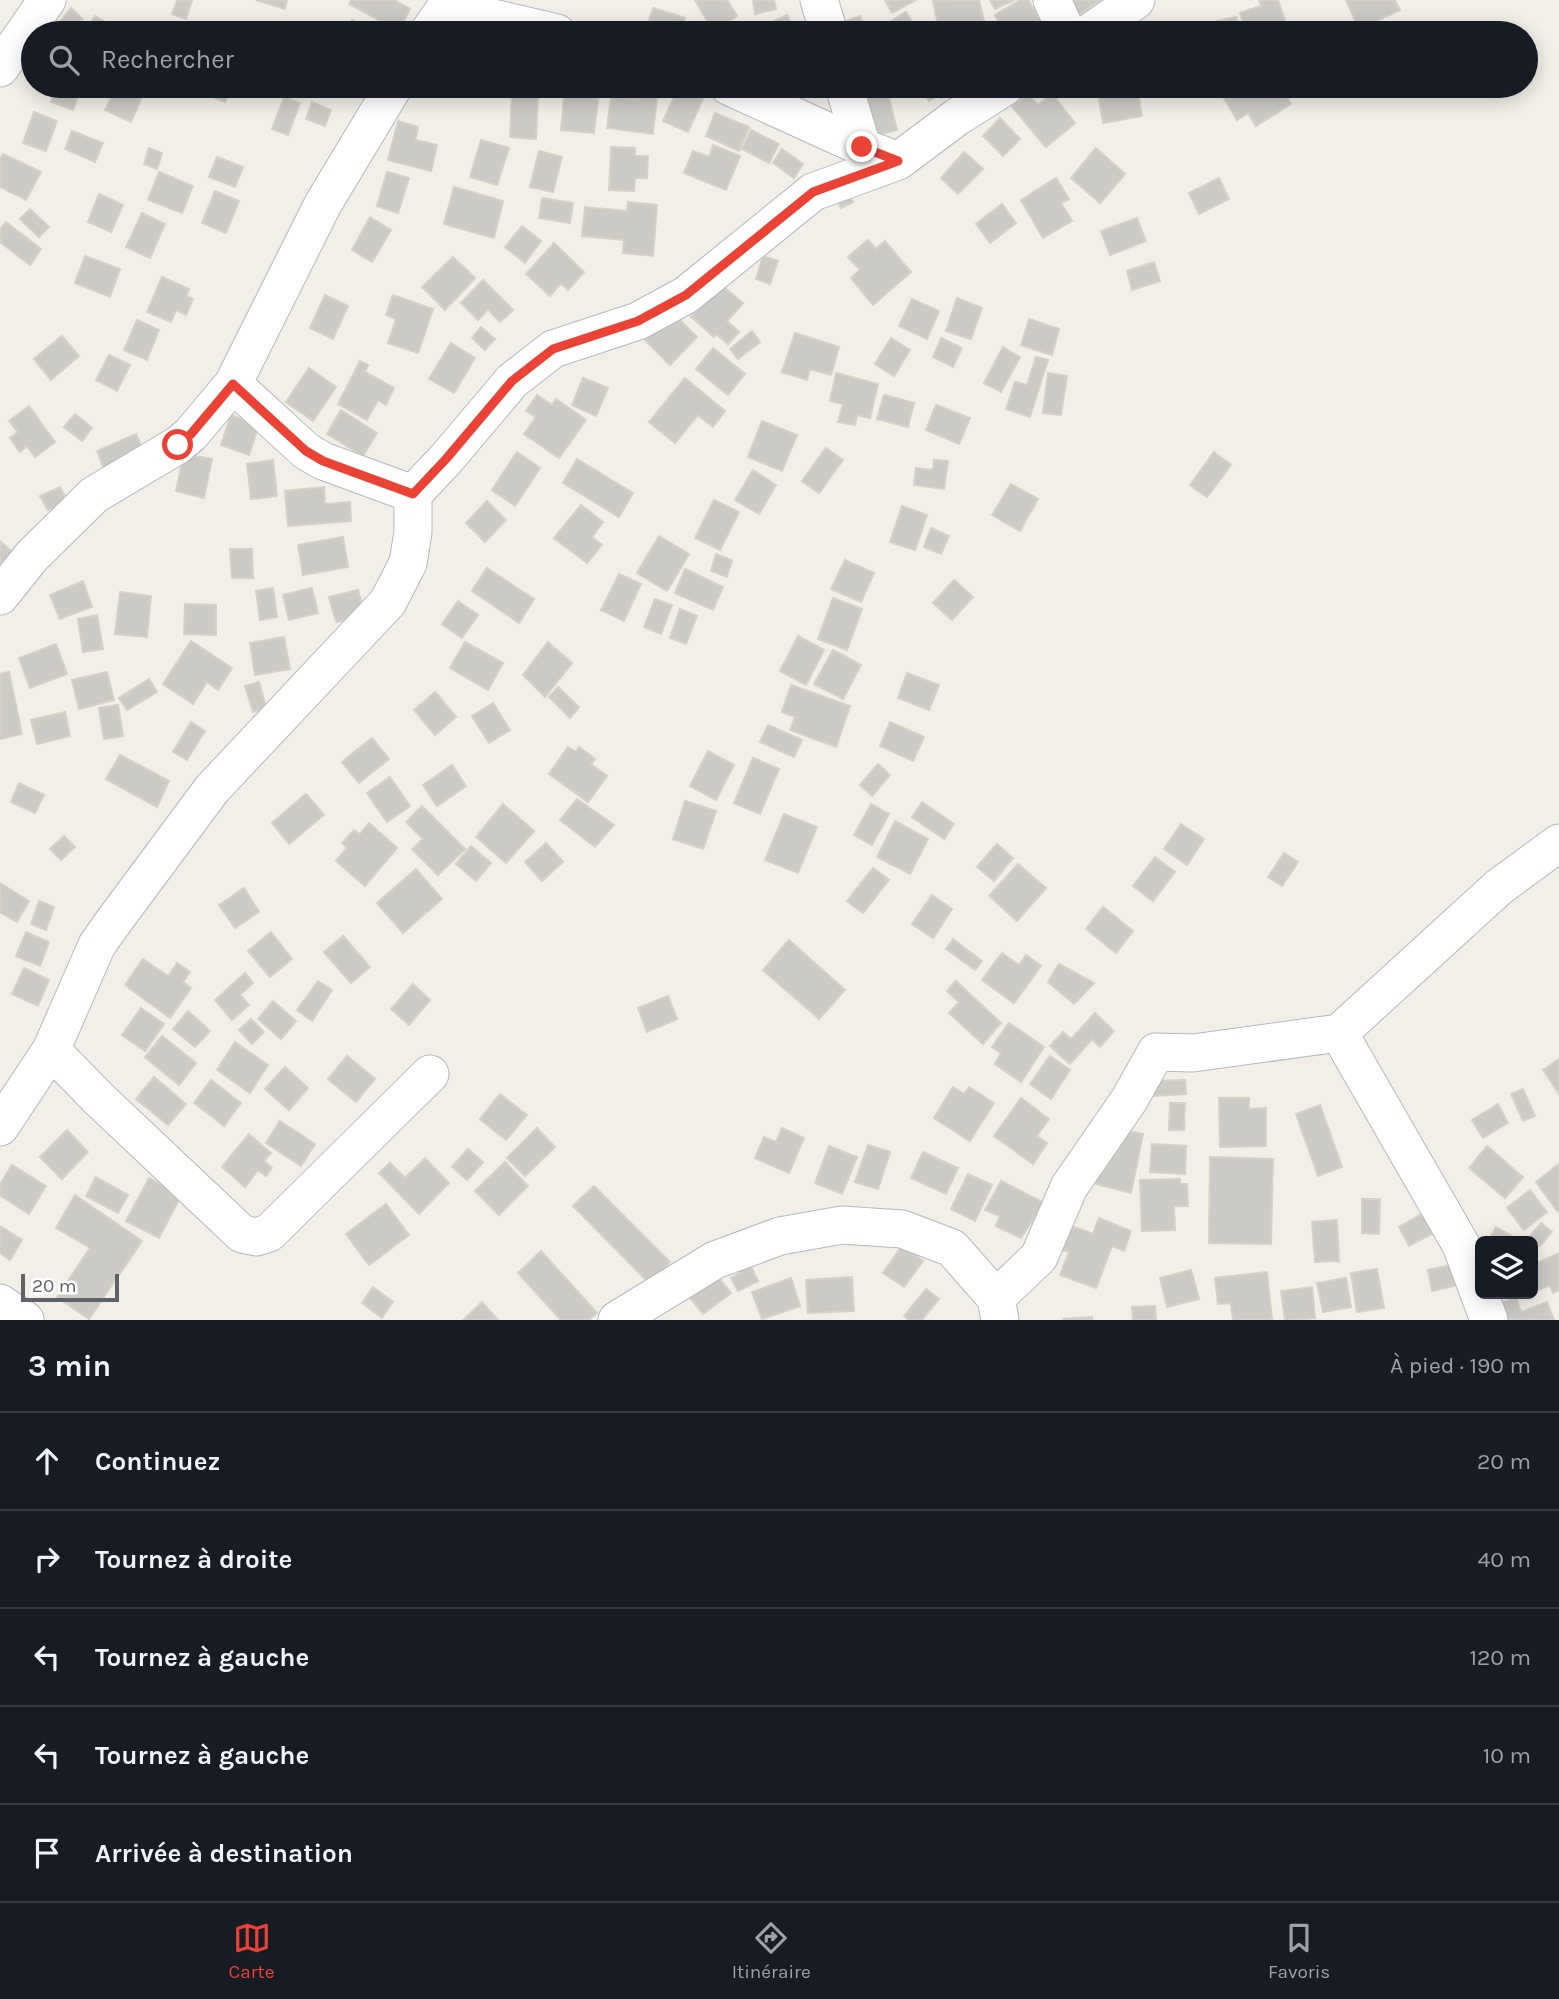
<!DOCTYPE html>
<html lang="fr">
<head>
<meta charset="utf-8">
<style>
  body { margin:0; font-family:Karla,sans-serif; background:#242831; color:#f1f3f6 }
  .controls { position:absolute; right:21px; bottom:21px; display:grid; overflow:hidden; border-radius:10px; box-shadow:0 4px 18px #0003 }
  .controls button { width:63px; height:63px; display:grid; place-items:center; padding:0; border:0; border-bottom:2px solid #363941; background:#171b24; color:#f1f3f6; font:35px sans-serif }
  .scale { position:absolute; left:21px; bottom:18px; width:98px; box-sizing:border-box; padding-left:7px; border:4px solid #5f6368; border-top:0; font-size:19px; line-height:24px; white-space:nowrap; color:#5f6368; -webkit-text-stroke:5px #fff; paint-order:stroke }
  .stop { position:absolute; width:21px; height:21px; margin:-16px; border:5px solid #ea4335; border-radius:50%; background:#fff }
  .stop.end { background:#ea4335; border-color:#fff; box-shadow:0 2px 7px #0008 }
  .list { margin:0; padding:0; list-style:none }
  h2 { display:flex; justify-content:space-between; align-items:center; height:91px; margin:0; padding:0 28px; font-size:30px }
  h2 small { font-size:23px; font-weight:400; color:#9ea1a6 }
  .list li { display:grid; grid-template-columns:46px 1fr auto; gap:21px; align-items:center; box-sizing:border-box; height:98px; padding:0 28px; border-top:2px solid #363941 }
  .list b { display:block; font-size:26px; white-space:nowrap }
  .list em { font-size:23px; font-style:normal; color:#9ea1a6 }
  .icon { flex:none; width:38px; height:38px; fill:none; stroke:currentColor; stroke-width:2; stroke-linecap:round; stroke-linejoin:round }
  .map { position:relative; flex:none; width:1559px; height:1320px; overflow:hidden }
  .search { position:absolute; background:#171b24; box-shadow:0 4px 18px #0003; left:21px; right:21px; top:21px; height:77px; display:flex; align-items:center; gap:18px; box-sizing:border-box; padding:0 24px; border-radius:38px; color:#9ea1a6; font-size:26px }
  .sheet { height:581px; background:#171b24 }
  nav { display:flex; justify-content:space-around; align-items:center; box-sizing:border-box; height:98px; border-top:2px solid #363941; background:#171b24; font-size:19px; color:#9ea1a6 }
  nav a { display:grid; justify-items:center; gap:4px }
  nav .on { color:#ea4335 }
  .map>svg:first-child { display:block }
</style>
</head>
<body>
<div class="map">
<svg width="1559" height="1320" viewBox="0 0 1559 1320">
  <rect width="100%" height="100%" fill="#f1efe8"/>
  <!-- building -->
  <path fill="#cccac5" stroke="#d6d1c6" stroke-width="2" d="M177 0H192L186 19 172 14Z
    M256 0H287L285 9Z
    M351 0H394L410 9 399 31 349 4Z
    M695 0H727L737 16 713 31Z
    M753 0H774L776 9 755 14Z
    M885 0H916L892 13Z
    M979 0 985 25 973 28 974 33H940L933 1Z
    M990 0H1014L995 9Z
    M1020 0H1028L1042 23 1024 33H1005L995 15Z
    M1070 0H1100L1076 17Z
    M1259 0H1278L1288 30 1277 33H1247L1240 13 1261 6Z
    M1346 0H1395L1400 10 1359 29Z
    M71 8 83 19 71 33H63L56 27Z
    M653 8 685 18 680 33H666L647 27Z
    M906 12 918 33H883L880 28Z
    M787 15 795 33H751L750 32Z
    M95 16 124 33H85Z
    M860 16 865 29 847 33 843 22Z
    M1236 17 1240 33H1219L1217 21Z
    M352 20 367 28 365 33H351L346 31Z
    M57 86H82L73 110 51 102Z
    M117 86H124L143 95 131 122 105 110Z
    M133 86H156L150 96Z
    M203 86H231L225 102 201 92Z
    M565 86H600L594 133 561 130Z
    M609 86H631L630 92 609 89Z
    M636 86 658 88 653 134 607 128 611 97 635 99Z
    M679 86H697L707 90 688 132 663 121Z
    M926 86H947L949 89 929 101 921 89Z
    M1108 86H1137L1142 116 1103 123 1098 94 1109 92Z
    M1142 86H1177L1145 95Z
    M1232 86H1280L1291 104 1256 126 1248 113 1237 120 1221 93Z
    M887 89 897 130 866 138 856 96Z
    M512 93 538 94 536 139 510 137Z
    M1028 94 1038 105 1052 94 1075 123 1046 147 1012 107Z
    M284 97 300 103 288 135 272 129Z
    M312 102 331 110 325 126 306 119Z
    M34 112 57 121 46 151 23 143Z
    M715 113 749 127 739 151 706 136Z
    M1000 118 1020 139 1003 156 983 136Z
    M398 121 418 127 415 140 437 145 431 171 388 160Z
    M751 130 779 144 769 163 742 149Z
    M72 131 103 143 95 162 65 149Z
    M481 140 509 148 497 185 470 177Z
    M713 145 740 156 726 190 684 173 693 151 709 157Z
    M611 147 635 148V156H648L647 178H635L634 191 609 190Z
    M149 148 162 153 157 169 144 164Z
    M1096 148 1125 174 1100 203 1071 178Z
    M782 149 803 164 794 178 773 163Z
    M539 151 562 157 553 192 530 187Z
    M964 152 983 169 958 194 941 178Z
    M3 154 41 172 26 200 0 187V159Z
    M217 157 243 167 235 187 209 177Z
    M159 172 193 186 182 213 148 200Z
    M387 172 409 178 398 213 377 206Z
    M1056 178 1069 199 1061 203 1072 221 1043 238 1021 200Z
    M1219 178 1229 199 1199 214 1189 193Z
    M454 187 503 201 494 238 444 224Z
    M215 191 239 201 226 233 202 223Z
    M847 191 853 202 841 208 835 196Z
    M99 194 123 205 111 232 88 222Z
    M542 198 573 203 570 223 539 218Z
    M628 202 657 205 653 256 623 253 624 240 582 236 585 207 627 211Z
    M1002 204 1016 223 990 243 976 224Z
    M30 209 49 227 39 237 20 219Z
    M142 213 165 224 150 258 126 247Z
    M370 217 391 230 372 262 352 250Z
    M1137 218 1146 241 1110 255 1101 231Z
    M6 222 41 249 30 265 0 242V230Z
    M522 226 541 241 525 263 505 247Z
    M868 240 876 249 885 241 911 272 873 305 851 278 860 270 848 257Z
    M554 243 584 272 568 290 561 283 550 296 526 274Z
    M85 256 120 269 110 297 75 283Z
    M763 256 778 261 770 284 756 279Z
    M453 257 475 278 445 310 422 287Z
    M1154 262 1160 281 1132 290 1127 271Z
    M162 277 189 289 186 296 193 299 186 315 176 310 171 322 147 312Z
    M483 280 513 310 500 322 488 309 478 320 461 303Z
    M719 283 743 303 727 321 739 332 728 344 716 334 714 337 691 317Z
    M325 295 348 306 333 339 310 328Z
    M393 295 433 309 418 353 388 343 396 319 386 315Z
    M957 298 982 308 971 339 946 331Z
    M912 299 939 311 927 339 899 326Z
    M673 313 697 337 670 365 639 334Z
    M1029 319 1059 329 1052 355 1021 345Z
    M137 320 159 330 147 360 124 350Z
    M481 327 495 339 485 350 472 338Z
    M752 331 760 342 738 359 730 349Z
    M795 333 839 347 831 375 810 369 807 380 782 372Z
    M62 336 79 356 51 380 34 359Z
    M891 338 910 350 894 376 875 364Z
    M941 338 962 348 953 367 933 357Z
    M451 343 475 358 454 393 429 379Z
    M1003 347 1020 357 1001 392 984 383Z
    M713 348 745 374 728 395 696 369Z
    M109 355 130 365 117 391 96 380Z
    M1036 357 1048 360 1030 417 1006 409 1015 382 1027 385Z
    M360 361 368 365 365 372 394 388 386 405 378 400 367 420 338 404Z
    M309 368 336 387 313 421 286 402Z
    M836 373 878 384 870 418 857 415 855 425 838 422 843 404 830 401Z
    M1048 373 1067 376 1061 415 1043 413Z
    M583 378 608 388 596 416 572 405Z
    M685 378 725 411 713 427 698 415 675 443 649 422Z
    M537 395 552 405 556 399 586 420 559 458 524 434 536 417 526 411Z
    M884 395 914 403 908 427 877 419Z
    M936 405 970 418 959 444 926 430Z
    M29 406 55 442 35 457 27 446 20 452 10 438 18 432 9 421Z
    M341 410 377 433 363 456 327 434Z
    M75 414 92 428 82 441 64 427Z
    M231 415 259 425 249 455 221 445Z
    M762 421 797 435 782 471 748 457Z
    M136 434 146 457 106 474 97 451Z
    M826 448 843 460 819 493 802 481Z
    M517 452 540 468 515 506 492 490Z
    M1214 452 1231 465 1207 497 1190 485Z
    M184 454 212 459 204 498 176 491Z
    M577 459 633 493 619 517 563 483Z
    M273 460 277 496 251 499 247 464Z
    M934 460 948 461 944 489 914 485 916 468 933 470Z
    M753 470 776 485 759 514 735 500Z
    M1011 484 1038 499 1020 531 992 515Z
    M60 487 67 500 48 510 40 496Z
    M324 487 325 504 350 502 351 521 288 526 285 491Z
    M714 500 739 512 720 550 695 538Z
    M487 501 506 520 485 542 466 523Z
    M581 505 603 522 592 537 602 545 587 563 554 538Z
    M902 506 927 515 915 550 890 542Z
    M931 528 949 536 941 554 924 547Z
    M659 536 689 554 667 591 637 573Z
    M343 537 348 567 303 575 298 545Z
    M0 541 12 552 0 565Z
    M230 549H252L253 578H232Z
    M716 554 732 560 727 577 711 571Z
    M845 560 874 573 861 602 831 589Z
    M487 568 534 599 519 623 472 591Z
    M685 569 723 587 713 610 675 593Z
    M619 574 641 584 624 621 601 610Z
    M954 580 973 597 952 620 933 603Z
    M83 581 92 607 60 619 50 595Z
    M273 588 277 617 260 620 256 591Z
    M312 588 318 613 289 620 283 595Z
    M358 590 365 616 336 622 329 597Z
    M120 592 151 596 147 637 115 634Z
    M833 598 862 609 847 650 818 639Z
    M655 599 672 605 661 634 644 627Z
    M458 601 478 615 462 638 442 624Z
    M185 604 216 605V635L184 634Z
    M680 609 697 616 686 644 670 638Z
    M97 615 103 649 83 652 78 619Z
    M798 636 824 650 806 685 780 671Z
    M284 637 290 669 255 675 250 643Z
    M191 641 232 668 218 690 207 682 193 704 163 684Z
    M465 642 503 663 488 690 450 668Z
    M548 642 572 663 545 697 523 675Z
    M56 644 67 674 30 688 19 658Z
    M833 650 861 665 843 699 814 684Z
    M9 672 22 734 0 739V674Z
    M107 672 114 700 79 709 72 680Z
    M907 673 939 685 929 710 898 698Z
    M149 679 157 692 127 710 119 698Z
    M259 682 266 707 253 712 245 686Z
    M791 685 850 706 836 747 790 730 795 717 782 712Z
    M558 687 579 707 570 718 549 697Z
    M435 692 456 717 435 735 414 710Z
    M493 703 510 730 489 743 472 716Z
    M118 705 123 736 104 739 99 708Z
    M65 712 70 736 37 744 31 720Z
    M191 722 205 731 187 760 173 752Z
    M890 722 924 737 913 761 880 746Z
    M768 725 802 740 794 757 760 742Z
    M372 738 389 759 359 783 342 762Z
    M568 747 576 752 579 747 595 759 591 764 607 776 588 802 549 774Z
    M708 751 734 765 716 800 690 786Z
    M120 755 169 781 157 807 106 779Z
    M753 758 779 769 760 814 734 803Z
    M878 764 890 775 872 796 860 785Z
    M452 765 466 786 437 806 423 785Z
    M390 777 410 806 387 822 367 793Z
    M19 783 44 795 35 813 11 802Z
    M306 794 324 815 289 844 272 823Z
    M577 799 614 825 595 847 560 820Z
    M685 801 716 811 703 849 673 839Z
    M922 802 954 824 944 839 912 817Z
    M503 804 534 831 506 863 476 837Z
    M871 804 889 814 872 845 854 835Z
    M422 806 465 849 438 875 412 849 423 839 406 822Z
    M784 814 817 827 798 873 765 860Z
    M895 821 928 839 910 874 877 857Z
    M369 823 397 848 365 886 336 861 347 848 342 843 354 830 360 834Z
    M1181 824 1204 839 1187 865 1164 849Z
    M64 836 75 847 61 860 50 849Z
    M546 843 563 862 542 881 525 862Z
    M997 844 1013 858 994 881 977 867Z
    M471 846 491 863 476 881 456 864Z
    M1284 853 1298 862 1282 886 1268 877Z
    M1155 857 1175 872 1153 901 1133 886Z
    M1018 864 1046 888 1017 921 989 896Z
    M873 868 889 880 863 913 847 901Z
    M416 869 442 899 403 933 377 903Z
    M0 883 29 901 17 922 0 912Z
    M244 888 259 912 235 928 219 905Z
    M932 895 952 909 933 938 912 924Z
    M39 901 54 907 46 930 31 924Z
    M1103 907 1133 931 1116 953 1086 929Z
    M26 932 49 942 40 966 16 956Z
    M271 932 292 959 270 977 248 951Z
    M343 936 370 967 351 983 324 952Z
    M953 939 982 961 975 970 946 949Z
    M789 940 845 990 819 1019 763 970Z
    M1002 953 1019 965 1026 955 1041 966 1014 1003 982 980Z
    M143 959 168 976 177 963 190 972 183 982 191 988 170 1018 125 985Z
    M1059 964 1094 983 1074 1004 1048 982Z
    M24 968 49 980 38 1006 12 994Z
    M245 973 253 983 240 995 249 1005 232 1020 215 1000Z
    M318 981 332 990 312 1021 297 1010Z
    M956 981 1001 1023 983 1044 949 1013 959 1002 947 991Z
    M413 984 430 1000 409 1025 391 1009Z
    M668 996 677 1019 647 1032 638 1008Z
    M273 1001 296 1021 281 1039 258 1019Z
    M141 1008 164 1024 145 1051 122 1035Z
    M188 1011 210 1031 195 1047 173 1029Z
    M1095 1013 1114 1031 1100 1047 1092 1039 1070 1064 1050 1046 1063 1032 1071 1039Z
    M251 1019 264 1032 252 1044 239 1030Z
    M1009 1023 1044 1047 1021 1082 995 1064 1001 1053 992 1047Z
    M162 1036 196 1063 179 1085 145 1057Z
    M235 1042 268 1065 250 1093 217 1070Z
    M347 1056 375 1079 356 1102 328 1079Z
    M1050 1056 1070 1070 1051 1099 1030 1084Z
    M1559 1059V1094L1543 1070Z
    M285 1067 308 1088 289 1110 265 1089Z
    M154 1077 186 1104 168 1125 136 1099Z
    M211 1080 241 1103 224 1126 194 1103Z
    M1185 1080 1186 1094 1152 1096 1151 1081Z
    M953 1087 964 1094 969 1087 994 1103 970 1141 934 1118Z
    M1523 1089 1535 1116 1523 1121 1511 1094Z
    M500 1094 527 1115 506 1140 480 1119Z
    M1021 1098 1049 1119 1037 1136 1047 1143 1033 1164 994 1136Z
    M1219 1098H1249V1109L1266 1108V1146L1220 1147Z
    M1170 1103H1185L1184 1130H1169Z
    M1498 1104 1508 1123 1483 1138 1472 1120Z
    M1320 1105 1342 1167 1318 1176 1296 1114Z
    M280 1121 315 1144 301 1166 266 1143Z
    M537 1128 555 1147 525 1176 507 1158Z
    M782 1128 804 1138 789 1173 755 1158 764 1137 776 1142Z
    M67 1130 88 1152 62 1179 40 1157Z
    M1127 1131 1143 1134 1131 1193 1092 1183Z
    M249 1134 271 1153 264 1161 272 1168 266 1176 258 1170 245 1187 222 1167Z
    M1152 1144 1186 1146 1185 1174 1150 1172Z
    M868 1145 890 1152 878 1189 855 1182Z
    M829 1146 857 1157 842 1194 815 1183Z
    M1487 1146 1523 1177 1505 1198 1469 1168Z
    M468 1149 483 1162 467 1180 452 1167Z
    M923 1152 958 1168 946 1194 911 1178Z
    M1210 1157 1273 1159 1271 1244 1209 1243Z
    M425 1158 449 1183 419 1214 379 1173 390 1163 405 1178Z
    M505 1162 528 1186 499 1215 475 1191Z
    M1559 1164V1209L1557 1211 1536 1182Z
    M12 1165 46 1186 29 1214 0 1195V1184Z
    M968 1174 992 1185 975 1221 951 1209Z
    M96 1177 128 1195 118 1213 86 1196Z
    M149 1178 181 1196 159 1238 126 1221Z
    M1180 1179V1184H1187L1188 1206H1174L1175 1230 1142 1231 1140 1180Z
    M1001 1181 1044 1203 1021 1238 996 1226 1000 1216 985 1210Z
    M594 1186 670 1262 649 1283 573 1206Z
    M1530 1190 1547 1212 1524 1230 1507 1208Z
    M75 1195 142 1241 89 1319 57 1297 90 1248 56 1228Z
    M1362 1199H1380L1379 1234 1362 1233Z
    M386 1204 409 1235 369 1265 346 1234Z
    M1429 1210 1439 1230 1409 1246 1399 1227Z
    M1099 1218 1131 1231 1124 1251 1112 1246 1096 1288 1060 1275 1069 1252 1062 1250 1072 1226 1093 1234Z
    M1337 1220 1339 1261 1315 1262 1312 1222Z
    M1541 1223 1552 1232 1540 1246 1529 1237Z
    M0 1226 22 1240 10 1260 0 1253Z
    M1496 1227 1520 1241H1488Z
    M902 1246 923 1261 904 1287 883 1273Z
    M541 1251 597 1313 589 1320H561L518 1273Z
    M1559 1253V1290L1553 1293 1550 1285 1536 1291 1533 1284V1265Z
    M747 1259 758 1281 738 1291 731 1278 740 1273 735 1265Z
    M1455 1264 1459 1285 1432 1291 1428 1270Z
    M1377 1269 1384 1308 1357 1312 1351 1273Z
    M1191 1270 1199 1299 1167 1307 1160 1278Z
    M1267 1272 1272 1319 1233 1320 1231 1303 1218 1304 1215 1278Z
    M717 1276 731 1293 703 1314 689 1297Z
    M852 1277 854 1311 808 1313 806 1280Z
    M791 1278 800 1306 762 1319 752 1292Z
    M1346 1278 1351 1307 1323 1312 1317 1283Z
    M373 1287 393 1302 382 1318 362 1303Z
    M1312 1287 1315 1318 1285 1320 1281 1291Z
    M926 1289 939 1299 922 1320H909L904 1316Z
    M1516 1298 1521 1312 1547 1302 1554 1320H1505L1499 1304Z
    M482 1302 498 1320H463Z
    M1155 1306 1156 1320H1133L1132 1307Z
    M1092 1317V1320H1063V1319Z"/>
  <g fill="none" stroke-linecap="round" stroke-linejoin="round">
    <defs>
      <path id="minor" d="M819 0 829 33
        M1052 0 1067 33
        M428 33 446 7 557 33
        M1089 33 1136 0
        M0 68 47 0
        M728 86 862 147 898 161
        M844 86 862 147
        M233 384 306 451 323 461 413 494
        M0 596 32 556 94 495 178 445 191 434 233 384 323 204 394 86
        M1339 1033 1461 1245 1489 1320
        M51 1050 99 1099 242 1234 256 1237 269 1233 430 1074
        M0 1127 51 1050 97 945 111 925 212 789 388 602 408 563 413 532V494L446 459 512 381 553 349 638 321 686 295 813 192 898 161 957 117 1006 86
        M996 1298 1039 1257 1069 1187 1129 1100 1156 1052 1193 1053 1339 1033 1499 887 1559 843
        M0 1303 25 1320
        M617 1320 715 1260 780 1236 842 1225 902 1229 952 1248 996 1298 1000 1320"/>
    </defs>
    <!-- minor casing -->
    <use href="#minor" stroke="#b5b8bc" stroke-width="39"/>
    <!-- minor -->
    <use href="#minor" stroke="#fff" stroke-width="37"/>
  </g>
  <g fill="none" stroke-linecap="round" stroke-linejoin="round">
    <!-- route -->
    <path stroke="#ea4335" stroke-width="9" d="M178 445 191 434 233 384 306 451 323 461 413 494 446 459 512 381 553 349 638 321 686 295 813 192 898 161 862 147"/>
  </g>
</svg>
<div class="controls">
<button><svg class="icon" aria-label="layers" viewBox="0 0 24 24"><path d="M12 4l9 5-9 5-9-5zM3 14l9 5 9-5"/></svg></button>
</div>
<div class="scale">20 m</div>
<div class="stop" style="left:178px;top:445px"></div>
<div class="stop end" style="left:862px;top:147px"></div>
<div class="search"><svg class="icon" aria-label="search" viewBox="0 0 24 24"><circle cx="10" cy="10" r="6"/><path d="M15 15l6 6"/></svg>Rechercher</div>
</div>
<section class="sheet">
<h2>3 min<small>À pied · 190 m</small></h2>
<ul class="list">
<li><svg class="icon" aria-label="ahead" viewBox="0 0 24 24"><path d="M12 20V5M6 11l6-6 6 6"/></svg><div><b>Continuez</b></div><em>20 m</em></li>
<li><svg class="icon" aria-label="right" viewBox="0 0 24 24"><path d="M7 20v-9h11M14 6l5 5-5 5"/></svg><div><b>Tournez à droite</b></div><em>40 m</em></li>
<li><svg class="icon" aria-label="left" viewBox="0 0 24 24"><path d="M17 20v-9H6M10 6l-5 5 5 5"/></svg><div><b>Tournez à gauche</b></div><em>120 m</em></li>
<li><svg class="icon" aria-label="left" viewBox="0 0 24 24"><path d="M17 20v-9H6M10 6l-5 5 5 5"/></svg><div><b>Tournez à gauche</b></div><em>10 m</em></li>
<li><svg class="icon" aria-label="arrive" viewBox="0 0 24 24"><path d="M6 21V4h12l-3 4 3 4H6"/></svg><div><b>Arrivée à destination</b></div></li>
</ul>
</section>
<nav>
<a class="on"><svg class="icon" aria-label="map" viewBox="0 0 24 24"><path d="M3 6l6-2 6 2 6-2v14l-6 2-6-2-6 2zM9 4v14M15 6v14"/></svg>Carte</a>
<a><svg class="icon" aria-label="directions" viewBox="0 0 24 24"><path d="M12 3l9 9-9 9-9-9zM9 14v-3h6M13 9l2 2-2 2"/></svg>Itinéraire</a>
<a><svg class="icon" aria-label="saved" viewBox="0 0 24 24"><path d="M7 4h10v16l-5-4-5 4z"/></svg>Favoris</a>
</nav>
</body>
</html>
